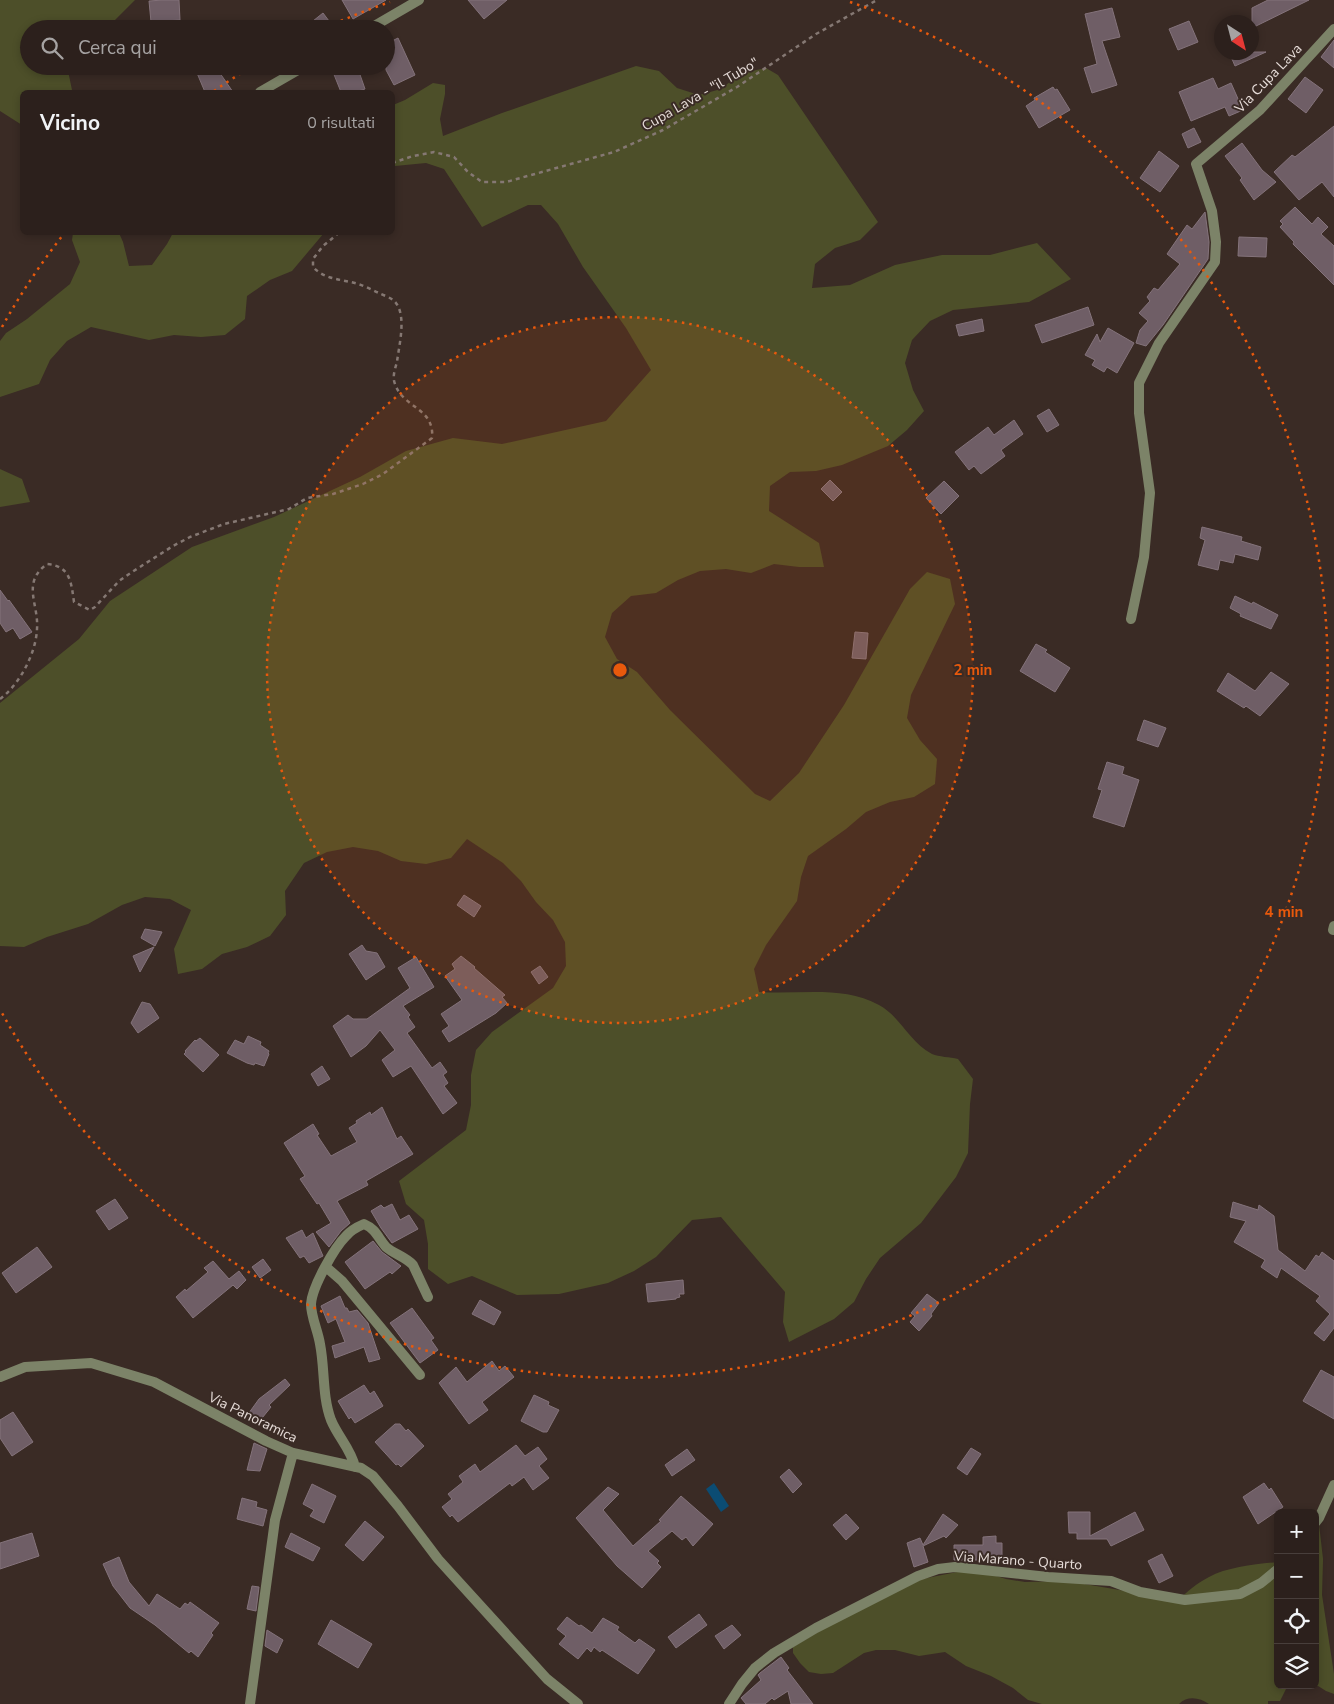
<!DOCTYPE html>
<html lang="it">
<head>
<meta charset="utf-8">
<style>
  body { margin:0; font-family:"Nunito Sans",sans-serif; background:#342825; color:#f1f3f6 }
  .controls { position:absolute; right:15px; bottom:15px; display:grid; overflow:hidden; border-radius:8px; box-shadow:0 2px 8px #0003 }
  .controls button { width:45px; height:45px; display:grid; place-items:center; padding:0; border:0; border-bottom:1px solid #483e3b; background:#2c201c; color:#f1f3f6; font:25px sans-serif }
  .compass { position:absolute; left:1214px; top:15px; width:45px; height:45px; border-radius:50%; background:#2c201c; box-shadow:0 2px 8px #0003; rotate:144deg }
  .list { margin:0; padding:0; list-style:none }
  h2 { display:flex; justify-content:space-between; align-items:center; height:65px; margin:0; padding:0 20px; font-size:21px }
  h2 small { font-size:16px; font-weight:400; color:#a6a3a3 }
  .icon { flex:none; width:28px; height:28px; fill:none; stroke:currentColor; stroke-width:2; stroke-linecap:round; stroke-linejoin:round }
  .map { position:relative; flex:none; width:1334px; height:1704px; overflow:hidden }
  .search { position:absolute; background:#2c201c; box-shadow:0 2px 8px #0003; left:20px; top:20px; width:375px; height:55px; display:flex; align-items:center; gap:12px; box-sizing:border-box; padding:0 18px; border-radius:28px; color:#a6a3a3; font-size:19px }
  .panel { position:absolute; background:#2c201c; box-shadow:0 2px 8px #0003; left:20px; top:90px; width:375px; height:145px; border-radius:8px }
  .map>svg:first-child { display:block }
</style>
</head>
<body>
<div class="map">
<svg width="1334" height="1704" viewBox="0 0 1334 1704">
  <rect width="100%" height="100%" fill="#3a2b25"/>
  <!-- green -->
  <path fill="#4d4f29" d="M0 0H135L110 25 99 29H29V66H67L72 90 76 92H22V125L0 111Z
    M636 66 659 71 677 88 699 95 721 89 741 73 766 68 778 75 878 222 860 240 835 248 815 264 812 288 850 285 895 265 942 255H990L1037 243 1071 279 1029 302 953 310 930 321 912 340 905 363 913 390 924 411 907 430 888 446 842 465 816 471 790 472 770 486 769 511 819 543 824 567H799L774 564 751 573 726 569 700 571 678 580 656 593 631 596 612 613 605 637 617 659 637 672 670 710 755 794 770 801 799 773 844 705 910 589 927 572 950 579 955 604 911 695 907 718 920 740 937 759 935 784 914 797 890 802 866 812 846 829 808 856 801 877 797 901 766 945 754 969 759 992C800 995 842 985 879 1005 901 1017 909 1042 932 1054 939 1057 950 1057 958 1059L973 1079 970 1104 968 1153 956 1177 921 1223 880 1258 866 1279 854 1302 834 1319 789 1342 783 1322 785 1292 721 1217 692 1220 656 1257 634 1271 608 1283 559 1294 517 1295 472 1276 448 1284 428 1269V1244L424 1220 406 1204 399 1181 466 1130 471 1105V1075L476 1050 492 1032 553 988 566 966 565 942 553 920 536 902 521 881 503 863 467 839 451 858 426 864 401 861 378 851 353 847 327 852 304 863 285 891 286 915 270 936 247 947 222 954 202 969 178 974 174 949 191 910 170 899 145 897 122 905 88 924 47 937 24 947 0 946V703L79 639 110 601 192 547 274 517 360 477 406 451 453 438 502 444 606 421 651 370 626 328 583 267 558 224 541 205H528L482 227 444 169 426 163 395 166 392 169 393 105 405 100 433 83 445 85V94L440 119 443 136 502 113Z
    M73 233H119L123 242 129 266 152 265 167 244 173 233H327H324L292 271 270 280 247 296 245 319 225 335 201 337 174 335 149 340 91 327 67 341 50 360 39 384 0 397V341L6 333 27 319 70 284 80 262 72 240Z
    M0 469 22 479 30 502 0 507Z
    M1319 1524 1323 1559 1322 1595 1334 1674V1694L1326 1691 1315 1684V1529Z
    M1278 1562V1685H1288L1280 1701H1268V1704H1209C1200 1698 1188 1695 1179 1704H1042L1028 1700 1013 1688 991 1676 966 1666 945 1652 919 1656 895 1650H876L864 1653 833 1673 821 1674 809 1672 800 1663 793 1653V1647L840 1619 922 1579 957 1572H984L1006 1579 1025 1582 1067 1581 1178 1600C1187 1592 1197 1583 1209 1577 1227 1567 1258 1564 1278 1562Z"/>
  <!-- water -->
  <path fill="#0b4c73" d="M714 1483 729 1506 721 1512 706 1489Z"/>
  <!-- building -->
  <path fill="#6f5e66" stroke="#84737b" d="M163 0H179L180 20 151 22 149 1Z
    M342 0H386L353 19Z
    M468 0H507L484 19Z
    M1268 0H1309L1252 28V8Z
    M1112 8 1120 37 1102 41 1117 85 1092 93 1084 68 1097 64 1085 14Z
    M323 13 335 29H303Z
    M1189 21 1198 42 1178 50 1169 29Z
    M398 38 415 75 394 85 386 70V44Z
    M1334 40V68L1321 57Z
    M1229 52H1266L1235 66Z
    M194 66H215L233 92H205Z
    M348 66H357L365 89 355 92H341L333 72Z
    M1305 77 1323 90 1306 113 1288 99Z
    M1213 78 1218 89 1231 83 1243 110 1229 116 1225 107 1191 121 1179 92Z
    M1053 87 1055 90 1057 89 1070 110 1039 128 1026 106 1035 100 1034 98Z
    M1334 126V197L1322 182 1299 200 1274 172 1292 155 1295 157Z
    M1194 128 1201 142 1188 148 1182 134Z
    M1242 143 1262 170 1276 182 1254 200 1240 180 1242 178 1225 156Z
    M1159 151 1179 166 1160 192 1140 178Z
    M1295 207 1312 224 1318 217 1328 227 1321 234 1334 246V285L1293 244 1294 242 1280 227 1283 224 1280 221Z
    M1205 212 1209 242 1208 259 1163 325 1146 346 1136 343 1140 330 1148 321 1139 313 1150 301 1147 297 1154 288 1158 290 1180 264 1167 254 1187 225 1192 229Z
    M1239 237 1267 238 1266 257 1238 256Z
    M1088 307 1094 325 1042 343 1035 325Z
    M982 319 984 331 959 336 956 325Z
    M1108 328 1134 343 1117 373 1107 367 1104 372 1092 365 1095 360 1085 355 1097 334 1100 342Z
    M1049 409 1059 425 1047 432 1037 416Z
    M1014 420 1023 434 1001 450 1005 456 981 474 974 466 969 470 955 452 988 427 994 435Z
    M830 480 842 492 833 501 821 489Z
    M944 481 959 496 941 514 926 498Z
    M1202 527 1242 537 1241 541 1261 547 1258 560 1235 554 1233 563 1220 560 1218 570 1198 565 1205 540 1200 538Z
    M0 590 8 601 9 600 32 632 20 639 13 628 6 632 0 623Z
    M1235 596 1252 604 1253 602 1278 615 1271 629 1240 616 1241 614 1230 608Z
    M855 632 868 633 866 659 852 658Z
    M1036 644 1047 650 1045 652 1070 668 1055 692 1020 671Z
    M1271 672 1289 684 1260 716 1246 706 1244 708 1217 691 1228 673 1255 691Z
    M1144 720 1166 728 1158 747 1137 740Z
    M1107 762 1124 767 1122 774 1139 780 1124 827 1093 817 1102 790 1098 789Z
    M464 895 481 906 474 917 457 905Z
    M145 929 162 932 155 946 141 938Z
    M362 945 366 951 377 953 385 967 366 980 349 954Z
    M154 947 140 972 133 956Z
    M461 956 475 967 474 968 505 995 502 997 507 1003 496 1013 449 1042 442 1031 449 1026 441 1014 462 1000 445 976 455 969 452 964Z
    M416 957 434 987 403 1006 410 1015 408 1017 415 1027 407 1033 432 1068 440 1062 447 1072 443 1075 448 1083 444 1086 457 1103 443 1114 411 1066 393 1077 382 1060 395 1050 380 1030 366 1046 351 1057 333 1026 348 1015 353 1019H367L410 988 398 968Z
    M540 966 548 977 539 984 531 972Z
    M142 1002 150 1004 159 1018 138 1033 131 1023Z
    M248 1036 261 1042 260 1045 269 1051 268 1053 269 1054 264 1066 255 1063 254 1065 247 1063 227 1053 235 1040 244 1044Z
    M200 1038 219 1055 203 1072 184 1054 186 1052 185 1051 195 1040 196 1041Z
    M322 1066 330 1079 318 1086 311 1074Z
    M382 1107 397 1139 401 1136 413 1154 366 1181 368 1185 337 1201 350 1223 341 1231 329 1247 316 1232 331 1223 319 1203 317 1204 300 1179 305 1176 284 1143 313 1124 319 1134 317 1135 331 1156 357 1142 349 1128 357 1123 356 1121 370 1112 371 1115Z
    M115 1199 128 1218 109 1230 96 1211Z
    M1233 1202 1258 1210 1259 1205 1274 1216 1278 1250 1305 1271 1316 1255 1319 1257 1322 1252 1334 1261V1328L1324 1341 1314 1333 1330 1314 1316 1301 1320 1296 1281 1268 1277 1278 1261 1267 1265 1260 1234 1242 1246 1221 1230 1217Z
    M392 1204 400 1220 409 1215 418 1229 392 1243 381 1228 371 1211 381 1205 384 1208Z
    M302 1230 306 1238 313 1233 323 1256 309 1263 304 1256 300 1258 286 1238Z
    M373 1241 382 1252 401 1266 392 1274 390 1272 365 1289 345 1262Z
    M37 1247 52 1267 16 1293 2 1273Z
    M263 1259 271 1270 260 1278 252 1267Z
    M213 1261 229 1279 239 1271 246 1280 237 1289 233 1285 193 1318 176 1297 185 1289 186 1291 208 1272 204 1268Z
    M683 1280 684 1294H679L680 1297 676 1298V1299L648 1302 646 1284Z
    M927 1294 939 1303 931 1314 932 1316 919 1331 910 1322 915 1316 911 1313Z
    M340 1296 345 1308H347L349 1312 357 1310 368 1323 380 1359 369 1362 364 1347 335 1358 332 1346 345 1342 336 1319 328 1323 321 1306Z
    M480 1300 501 1312 494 1325 472 1314Z
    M412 1308 434 1338 431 1340 438 1350 420 1363 390 1323Z
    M492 1361 499 1371 505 1366 514 1377 482 1402 488 1410 469 1424 439 1383 456 1367 467 1382Z
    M1321 1370 1334 1377V1419L1303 1401Z
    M285 1379 290 1385 269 1405 271 1407 258 1423 246 1417 259 1399Z
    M364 1385 370 1394 374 1391 383 1406 355 1423 351 1417 349 1419 338 1401Z
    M534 1395 549 1402 548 1405 559 1410 547 1432H543L521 1421Z
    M13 1412 33 1442 12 1456 0 1438V1420Z
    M395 1424H400L406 1431 408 1429 424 1446 401 1467 398 1464 396 1465 375 1442Z
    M254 1443 267 1449 260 1471 247 1470Z
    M516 1445 525 1456 538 1447 547 1459 539 1466 549 1478 533 1490 524 1477 512 1486 510 1483 458 1522 452 1515 450 1517 442 1507 452 1499 448 1494 463 1482 459 1476 475 1464 480 1472Z
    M971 1448 981 1454 967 1475 957 1468Z
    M687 1449 695 1460 672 1476 665 1465Z
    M789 1469 802 1484 793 1493 780 1477Z
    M1264 1483 1269 1490 1271 1488 1283 1507 1258 1524 1243 1497Z
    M312 1484 336 1496 324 1523 310 1516 314 1510 303 1504Z
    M608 1487 619 1494 603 1510 633 1546 661 1521 659 1520 681 1496 713 1524 693 1546 686 1537 682 1540 672 1531 648 1551 659 1561 657 1563 661 1567 642 1588 617 1566 576 1518Z
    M242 1498 257 1502 256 1507 267 1510 263 1526 237 1519Z
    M1068 1512H1090V1536L1135 1512 1144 1530 1111 1546 1107 1539H1077V1533H1069Z
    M846 1514 859 1528 846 1540 833 1525Z
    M943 1514 958 1525 946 1538 944 1536 923 1546 928 1562 914 1567 907 1543 920 1538 923 1545Z
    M365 1521 384 1537 363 1561 345 1545Z
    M32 1533 39 1556 0 1569V1543Z
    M291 1533 320 1548 313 1561 285 1547Z
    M996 1536V1543H1002V1558H997V1560H954V1545H983V1537Z
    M1162 1554 1173 1576 1159 1583 1148 1561Z
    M119 1557 129 1582 149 1606 157 1594 180 1609 185 1603 188 1605 190 1602 219 1623 211 1633 213 1635 198 1657 191 1651 189 1653 155 1625 130 1608 113 1586 103 1564Z
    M252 1586 259 1587 256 1611 247 1609Z
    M699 1614 707 1625 676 1648 668 1637Z
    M567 1617 579 1626 581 1625 592 1633 603 1618 619 1627 617 1630 635 1643 639 1639 655 1650 638 1674 602 1650 600 1652 594 1647 591 1652 587 1648 578 1659 559 1644 566 1636 557 1629Z
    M331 1620 372 1644 358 1668 318 1644Z
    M732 1625 741 1635 724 1649 715 1636Z
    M267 1630 283 1640 277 1653 265 1646Z
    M781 1657 789 1668 787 1670 813 1704H791L788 1691 774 1700 772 1698 765 1704H746L741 1698 761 1680 758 1675 760 1673Z"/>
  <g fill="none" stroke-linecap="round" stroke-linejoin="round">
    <!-- path -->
    <path stroke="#857873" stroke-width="2.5" stroke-dasharray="4 4" stroke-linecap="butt" d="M392 163 413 156 434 152 454 157 468 172 482 182H506L614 152 663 130 737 87 816 34 877 0
      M0 699C20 684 36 653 37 629 39 604 21 583 47 564 70 566 71 581 74 602L90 610 95 607 119 581 132 572 173 546 190 537 224 524 289 509 307 498 333 494 363 484 383 474 432 438C435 408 403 408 395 384 392 377 395 369 397 362 399 345 408 312 393 300 389 297 383 295 379 293 372 290 365 286 358 284 342 279 325 280 313 267V259L323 246 340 232"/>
    <!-- minor -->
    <path stroke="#7c8368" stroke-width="10" d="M369 29 419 0
      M260 92 305 66
      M1131 619 1144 557 1150 493 1139 413V383L1159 343 1215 262 1216 242 1212 211 1196 164 1260 110 1334 29
      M1333 930 1334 926
      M326 1267 342 1281 420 1375
      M0 1377 25 1367 91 1363 154 1382 266 1441 293 1453 361 1468 373 1476 398 1506 438 1559 547 1679 578 1704
      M355 1467C351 1449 338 1437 331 1420 322 1396 325 1369 320 1344 318 1331 311 1317 311 1304 312 1287 334 1248 346 1236 351 1230 357 1227 364 1224 376 1229 378 1238 386 1247 394 1254 406 1257 413 1265L428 1297
      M1315 1523 1319 1518 1334 1485
      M250 1704 275 1520 293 1453
      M729 1704 742 1684 755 1668 774 1653 816 1628 918 1576 938 1569 955 1567 1048 1577 1111 1581 1140 1592 1185 1600 1240 1594 1261 1583 1278 1569"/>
  </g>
  <!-- distance rings -->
  <circle cx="620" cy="670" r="353" fill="#e8590c" fill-opacity=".12"/>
  <g fill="none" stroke="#e8590c" stroke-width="2.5" stroke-dasharray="2.5 5">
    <circle cx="620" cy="670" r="353"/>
    <path d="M2 327A707 707 0 0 1 63 235M214 91A707 707 0 0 1 251 67M327 27A707 707 0 0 1 390 2M850 2A707 707 0 1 1 2 1013"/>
  </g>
  <g text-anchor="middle" stroke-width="4" stroke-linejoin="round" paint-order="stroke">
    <!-- street labels -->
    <g font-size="14" fill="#e6dcd8" stroke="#3a2b25">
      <text transform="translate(1268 78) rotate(-46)" y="5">Via Cupa Lava</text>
      <text transform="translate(700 94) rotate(-30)" y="5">Cupa Lava - "il Tubo"</text>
      <text transform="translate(253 1417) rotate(26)" y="5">Via Panoramica</text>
      <text transform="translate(1018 1560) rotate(4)" y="5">Via Marano - Quarto</text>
    </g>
  </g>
  <circle cx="620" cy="670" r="8" fill="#e8590c" stroke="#3a2b25" stroke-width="2.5"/>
  <g font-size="15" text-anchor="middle" font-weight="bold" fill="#e8590c" stroke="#3a2b25" stroke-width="4" stroke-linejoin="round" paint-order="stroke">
    <text x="973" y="675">2 min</text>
    <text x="1284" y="917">4 min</text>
  </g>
</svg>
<div class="controls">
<button>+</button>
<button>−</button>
<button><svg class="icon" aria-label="locate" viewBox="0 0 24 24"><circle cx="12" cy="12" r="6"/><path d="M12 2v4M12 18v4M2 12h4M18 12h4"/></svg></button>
<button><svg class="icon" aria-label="layers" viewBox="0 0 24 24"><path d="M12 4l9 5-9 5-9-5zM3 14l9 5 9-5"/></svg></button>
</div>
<svg class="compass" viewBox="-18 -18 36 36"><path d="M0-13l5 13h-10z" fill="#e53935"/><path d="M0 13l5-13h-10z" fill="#a6a3a3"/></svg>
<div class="search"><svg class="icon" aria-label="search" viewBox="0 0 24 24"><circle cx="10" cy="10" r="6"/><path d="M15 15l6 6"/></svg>Cerca qui</div>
<section class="panel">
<h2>Vicino<small>0 risultati</small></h2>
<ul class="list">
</ul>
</section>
</div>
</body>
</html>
